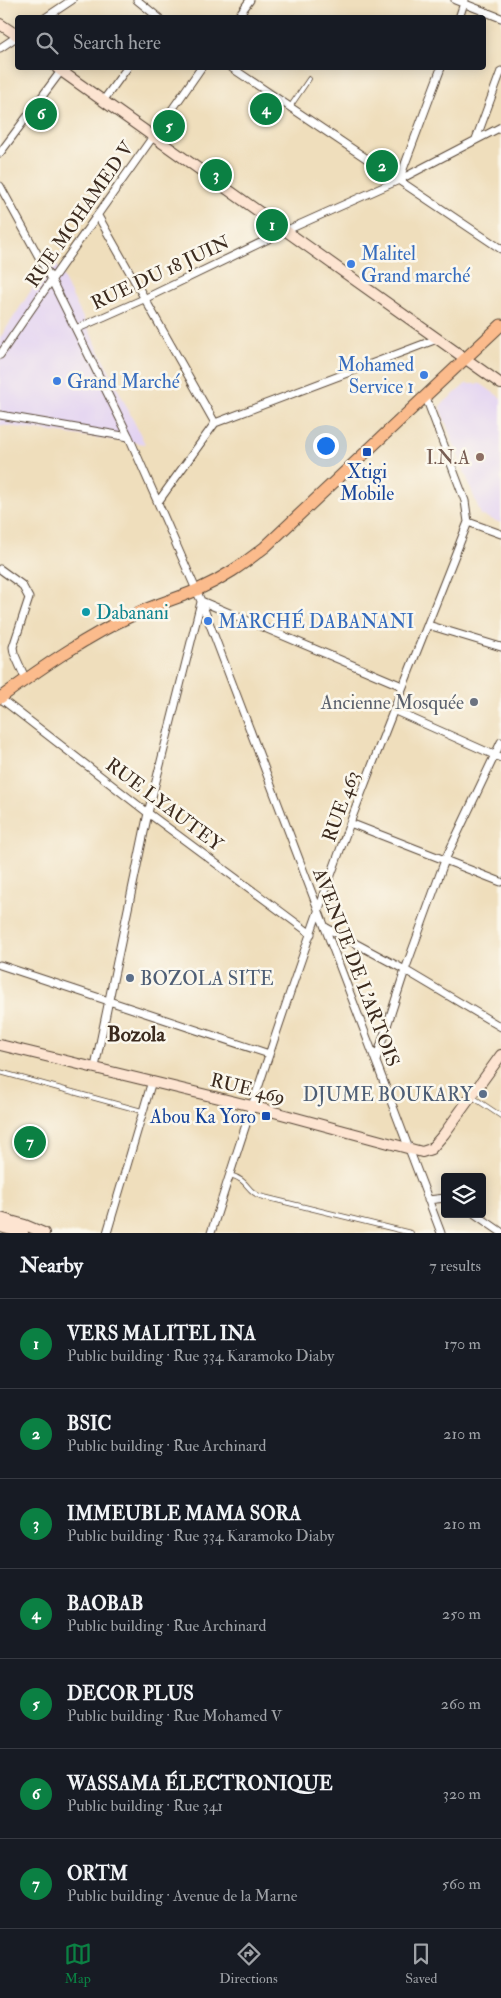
<!DOCTYPE html>
<html lang="en">
<head>
<meta charset="utf-8">
<style>
  body { margin:0; font-family:"IM FELL Double Pica",serif; background:#242831; color:#f1f3f6 }
  .controls { position:absolute; right:15px; bottom:15px; display:grid; overflow:hidden; border-radius:5px; box-shadow:0 2px 12px #0003 }
  .controls button { width:45px; height:45px; display:grid; place-items:center; padding:0; border:0; border-bottom:1px solid #363941; background:#171b24; color:#f1f3f6; font:25px sans-serif }
  .you { position:absolute; left:325px; top:445px; width:18px; height:18px; margin:-12px; border:4px solid #fff; border-radius:50%; background:#1a73e8; box-shadow:0 0 0 8px #1a73e833 }
  .badge { display:grid; place-items:center; width:32px; height:32px; border-radius:50%; background:#0b8043; color:#fff; font-size:16px; font-weight:700 }
  .pin { position:absolute; translate:-50% -50%; border:2px solid #fff; box-shadow:0 1px 5px #0006 }
  .list { margin:0; padding:0; list-style:none }
  h2 { display:flex; justify-content:space-between; align-items:center; height:65px; margin:0; padding:0 20px; font-size:21px }
  h2 small { font-size:16px; font-weight:400; color:#9ea1a6 }
  .list li { display:grid; grid-template-columns:32px 1fr auto; gap:15px; align-items:center; box-sizing:border-box; height:90px; padding:0 20px; border-top:1px solid #363941 }
  .list b { display:block; font-size:19px; white-space:nowrap }
  .list p { margin:0; font-size:16px; white-space:nowrap; color:#9ea1a6 }
  .list em { font-size:16px; font-style:normal; color:#9ea1a6 }
  .icon { flex:none; width:28px; height:28px; fill:none; stroke:currentColor; stroke-width:2; stroke-linecap:round; stroke-linejoin:round }
  .map { position:relative; flex:none; width:501px; height:1233px; overflow:hidden }
  .search { position:absolute; background:#171b24; box-shadow:0 2px 12px #0003; left:15px; right:15px; top:15px; height:55px; display:flex; align-items:center; gap:12px; box-sizing:border-box; padding:0 18px; border-radius:5px; color:#9ea1a6; font-size:19px }
  .sheet { height:695px; background:#171b24 }
  nav { display:flex; justify-content:space-around; align-items:center; box-sizing:border-box; height:70px; border-top:1px solid #363941; background:#171b24; font-size:14px; color:#9ea1a6 }
  nav a { display:grid; justify-items:center; gap:2px }
  nav .on { color:#0b8043 }
  .map>svg:first-child { display:block }
</style>
</head>
<body>
<div class="map">
<svg width="501" height="1233" viewBox="0 0 501 1233">
  <rect width="100%" height="100%" fill="#fbf7ec"/>
  <filter id="ink" filterUnits="userSpaceOnUse"><feTurbulence type="fractalNoise" baseFrequency=".02" numOctaves="2"/><feDisplacementMap in="SourceGraphic" scale="10" xChannelSelector="R" yChannelSelector="G"/><feConvolveMatrix kernelMatrix="1 2 1 2 8 2 1 2 1" color-interpolation-filters="sRGB"/></filter>
  <filter id="wash" filterUnits="userSpaceOnUse"><feTurbulence type="fractalNoise" baseFrequency=".0096" numOctaves="4" result="noise"/><feDisplacementMap in="SourceGraphic" scale="20" xChannelSelector="R" yChannelSelector="G"/><feGaussianBlur stdDeviation="1.12" result="paint"/><feColorMatrix in="noise" values="0 0 0 0 0 0 0 0 0 0 0 0 0 0 0 0 0 1.4 0 .05"/><feComposite in="paint" operator="in"/></filter>
  <g filter="url(#wash)">
    <rect width="100%" height="100%" fill="#efdebc"/>
    <!-- built -->
    <path fill="#e3d3f2" d="M53 257 145 444 0 425V338Z
      M466 384H481L501 398V523L481 515 440 408 441 405Z"/>
  </g>
  <g filter="url(#ink)">
    <g fill="none" stroke-linecap="round" stroke-linejoin="round">
      <defs>
        <path id="lane" d="M290 107 309 79
          M0 1072 142 1111
          M471 1096 501 1116
          M230 1175C249 1180 246 1191 260 1196L411 1233"/>
        <path id="street" d="M137 0 159 18
          M455 0 501 18
          M45 18 72 0
          M237 18 250 0
          M459 18 465 0
          M0 48 18 36
          M232 68 501 249
          M103 101 127 68
          M476 139 501 71
          M0 153 61 71
          M399 180 441 68
          M0 186 51 279 129 437 201 601 441 1233
          M98 216 215 423
          M76 329 146 298 285 231 399 180 501 127
          M0 355C65 258 135 164 201 68
          M0 415 129 437
          M158 502 215 423 437 339
          M468 522 501 534
          M0 569 22 585 29 598 13 647 14 653 26 680
          M201 601 402 686
          M428 625 501 647
          M0 698 148 813 311 934
          M393 710 501 758
          M350 823 501 882
          M325 927 405 970 501 1027
          M0 965 269 1054
          M376 1060 405 970 445 860 501 742
          M95 1067 148 813 201 602
          M428 1200 445 1198
          M475 1214 501 1232
          M107 1233 152 1081
          M211 1233C255 1095 300 958 350 823 388 722 429 622 468 522L465 501 425 395"/>
        <path id="secondary" d="M0 24 18 36
          M57 68 501 384
          M0 1045 252 1106 422 1152 431 1149 444 1134 501 1055
          M0 1218 25 1225 44 1233
          M0 1227 23 1233"/>
        <path id="primary" d="M0 698C41 668 87 636 133 615 153 605 176 599 197 590 224 578 242 565 265 547L501 325"/>
      </defs>
      <!-- lane casing -->
      <use href="#lane" stroke="#564536" stroke-width="5.5"/>
      <!-- street casing -->
      <use href="#street" stroke="#564536" stroke-width="9"/>
      <!-- secondary casing -->
      <use href="#secondary" stroke="#564536" stroke-width="12"/>
      <!-- primary casing -->
      <use href="#primary" stroke="#564536" stroke-width="13"/>
      <!-- lane -->
      <use href="#lane" stroke="#fff" stroke-width="4"/>
      <!-- street -->
      <use href="#street" stroke="#fff" stroke-width="7"/>
      <!-- secondary -->
      <use href="#secondary" stroke="#fde4d1" stroke-width="10"/>
      <!-- primary -->
      <use href="#primary" stroke="#fbbb8c" stroke-width="11"/>
    </g>
  </g>
  <!-- markers -->
  <g fill="#3f7fe0" stroke="#fbf7ec" stroke-width="2">
    <circle cx="351" cy="264" r="5"/>
    <circle cx="424" cy="375" r="5"/>
    <circle cx="57" cy="381" r="5"/>
    <circle cx="208" cy="621" r="5"/>
  </g>
  <g fill="#1a4fb4" stroke="#fbf7ec" stroke-width="2">
    <rect x="362" y="447" width="10" height="10" rx="2.5"/>
    <rect x="261" y="1111" width="10" height="10" rx="2.5"/>
  </g>
  <circle fill="#8d6e63" stroke="#fbf7ec" stroke-width="2" cx="480" cy="457" r="5"/>
  <circle fill="#0f9aa8" stroke="#fbf7ec" stroke-width="2" cx="86" cy="612" r="5"/>
  <circle fill="#6b7280" stroke="#fbf7ec" stroke-width="2" cx="474" cy="702" r="5"/>
  <g fill="#5c6f8a" stroke="#fbf7ec" stroke-width="2">
    <circle cx="130" cy="978" r="5"/>
    <circle cx="483" cy="1094" r="5"/>
  </g>
  <g text-anchor="middle" stroke-width="5" stroke-linejoin="round" paint-order="stroke">
    <!-- street labels -->
    <g font-size="19" fill="#3b2a1e" stroke="#fbf7ec">
      <text transform="translate(79 214) rotate(-55)" y="7">RUE MOHAMED V</text>
      <text transform="translate(160 272) rotate(-25)" y="7">RUE DU 18 JUIN</text>
      <text transform="translate(165 804) rotate(37)" y="7">RUE LYAUTEY</text>
      <text transform="translate(340 806) rotate(-70)" y="7">RUE 463</text>
      <text transform="translate(357 967) rotate(69)" y="7">AVENUE DE L'ARTOIS</text>
      <text transform="translate(248 1088) rotate(14)" y="7">RUE 469</text>
    </g>
    <!-- shop labels -->
    <g font-size="19" fill="#366cbe" stroke="#fbf7ec" text-anchor="start">
      <text x="361" y="260">Malitel<tspan x="361" dy="22">Grand marché</tspan></text>
      <text x="414" y="371" text-anchor="end">Mohamed<tspan x="414" dy="22">Service 1</tspan></text>
      <text x="67" y="388">Grand Marché</text>
      <text x="218" y="628">MARCHÉ DABANANI</text>
    </g>
    <!-- education labels -->
    <g font-size="19" fill="#785e54" stroke="#fbf7ec" text-anchor="end">
      <text x="470" y="464">I.N.A</text>
    </g>
    <!-- transit labels -->
    <g font-size="19" fill="#164399" stroke="#fbf7ec">
      <text x="367" y="478">Xtigi<tspan x="367" dy="22">Mobile</tspan></text>
      <text x="256" y="1123" text-anchor="end">Abou Ka Yoro</text>
    </g>
    <!-- culture labels -->
    <g font-size="19" fill="#0d838f" stroke="#fbf7ec" text-anchor="start">
      <text x="96" y="619">Dabanani</text>
    </g>
    <!-- worship labels -->
    <g font-size="19" fill="#5b616d" stroke="#fbf7ec" text-anchor="end">
      <text x="464" y="709">Ancienne Mosquée</text>
    </g>
    <!-- service labels -->
    <g font-size="19" fill="#4e5e75" stroke="#fbf7ec" text-anchor="start">
      <text x="140" y="985">BOZOLA SITE</text>
      <text x="473" y="1101" text-anchor="end">DJUME BOUKARY</text>
    </g>
    <!-- quarter labels -->
    <g font-size="21" font-weight="bold" fill="#3b2a1e" stroke="#fbf7ec">
      <text x="136" y="1041">Bozola</text>
    </g>
  </g>
</svg>
<div class="controls">
<button><svg class="icon" aria-label="layers" viewBox="0 0 24 24"><path d="M12 4l9 5-9 5-9-5zM3 14l9 5 9-5"/></svg></button>
</div>
<div class="you"></div>
<div class="pin badge" style="left:272px;top:225px">1</div>
<div class="pin badge" style="left:382px;top:166px">2</div>
<div class="pin badge" style="left:216px;top:175px">3</div>
<div class="pin badge" style="left:266px;top:109px">4</div>
<div class="pin badge" style="left:169px;top:126px">5</div>
<div class="pin badge" style="left:41px;top:114px">6</div>
<div class="pin badge" style="left:30px;top:1142px">7</div>
<div class="search"><svg class="icon" aria-label="search" viewBox="0 0 24 24"><circle cx="10" cy="10" r="6"/><path d="M15 15l6 6"/></svg>Search here</div>
</div>
<section class="sheet">
<h2>Nearby<small>7 results</small></h2>
<ul class="list">
<li><span class="badge">1</span><div><b>VERS MALITEL INA</b><p>Public building · Rue 334 Karamoko Diaby</p></div><em>170 m</em></li>
<li><span class="badge">2</span><div><b>BSIC</b><p>Public building · Rue Archinard</p></div><em>210 m</em></li>
<li><span class="badge">3</span><div><b>IMMEUBLE MAMA SORA</b><p>Public building · Rue 334 Karamoko Diaby</p></div><em>210 m</em></li>
<li><span class="badge">4</span><div><b>BAOBAB</b><p>Public building · Rue Archinard</p></div><em>250 m</em></li>
<li><span class="badge">5</span><div><b>DECOR PLUS</b><p>Public building · Rue Mohamed V</p></div><em>260 m</em></li>
<li><span class="badge">6</span><div><b>WASSAMA ÉLECTRONIQUE</b><p>Public building · Rue 341</p></div><em>320 m</em></li>
<li><span class="badge">7</span><div><b>ORTM</b><p>Public building · Avenue de la Marne</p></div><em>560 m</em></li>
</ul>
</section>
<nav>
<a class="on"><svg class="icon" aria-label="map" viewBox="0 0 24 24"><path d="M3 6l6-2 6 2 6-2v14l-6 2-6-2-6 2zM9 4v14M15 6v14"/></svg>Map</a>
<a><svg class="icon" aria-label="directions" viewBox="0 0 24 24"><path d="M12 3l9 9-9 9-9-9zM9 14v-3h6M13 9l2 2-2 2"/></svg>Directions</a>
<a><svg class="icon" aria-label="saved" viewBox="0 0 24 24"><path d="M7 4h10v16l-5-4-5 4z"/></svg>Saved</a>
</nav>
</body>
</html>
